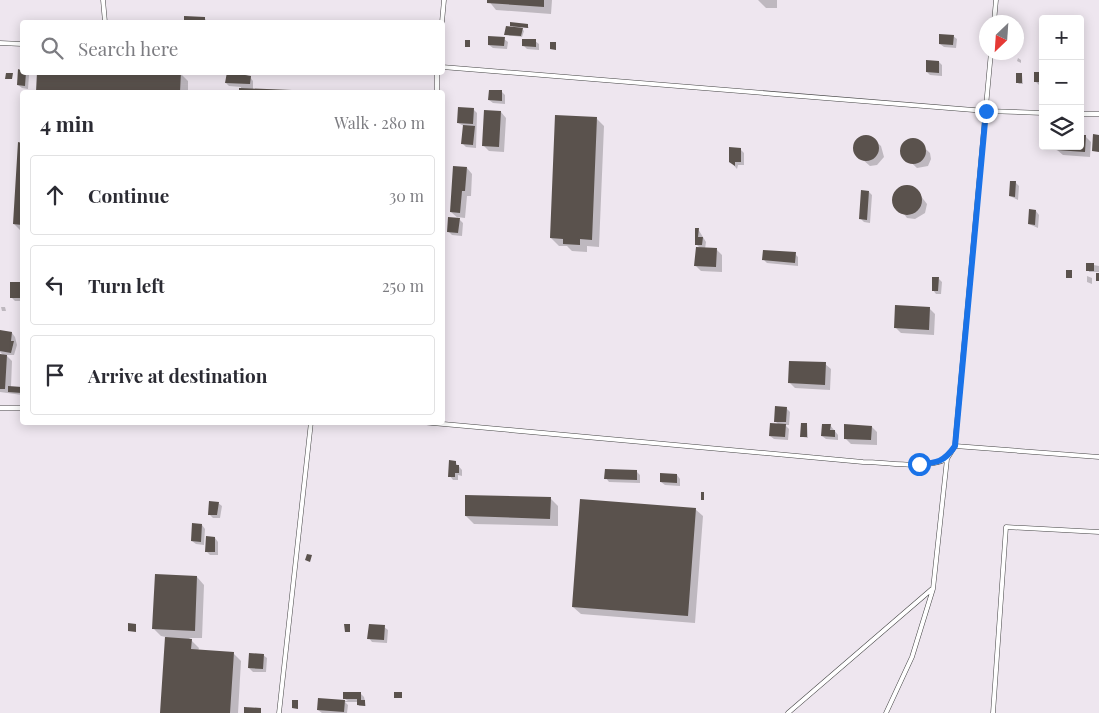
<!DOCTYPE html>
<html lang="en">
<head>
<meta charset="utf-8">
<style>
  body { margin:0; font-family:"Playfair Display",serif; background:#f7f7f7; color:#2b2b33 }
  .controls { position:absolute; right:15px; top:15px; display:grid; overflow:hidden; border-radius:5px; box-shadow:0 2px 12px #0003 }
  .controls button { width:45px; height:45px; display:grid; place-items:center; padding:0; border:0; border-bottom:1px solid #e1e1e2; background:#fff; color:#2b2b33; font:25px sans-serif }
  .compass { position:absolute; left:979px; top:15px; width:45px; height:45px; border-radius:50%; background:#fff; box-shadow:0 2px 12px #0003; rotate:205deg }
  .stop { position:absolute; width:15px; height:15px; margin:-11px; border:4px solid #1a73e8; border-radius:50%; background:#fff }
  .stop.end { background:#1a73e8; border-color:#fff; box-shadow:0 1px 5px #0008 }
  .list { margin:0; padding:0; list-style:none }
  h2 { display:flex; justify-content:space-between; align-items:center; height:65px; margin:0; padding:0 20px; font-size:21px }
  h2 small { font-size:16px; font-weight:400; color:#7c7c81 }
  .list li { display:grid; grid-template-columns:32px 1fr auto; gap:15px; align-items:center; box-sizing:border-box; height:80px; margin:0 10px 10px; padding:0 10px; border:1px solid #e1e1e2; border-radius:5px }
  .list b { display:block; font-size:19px; white-space:nowrap }
  .list em { font-size:16px; font-style:normal; color:#7c7c81 }
  .icon { flex:none; width:28px; height:28px; fill:none; stroke:currentColor; stroke-width:2; stroke-linecap:round; stroke-linejoin:round }
  .map { position:relative; flex:none; width:1099px; height:713px; overflow:hidden }
  .search { position:absolute; background:#fff; box-shadow:0 2px 12px #0003; left:20px; top:20px; width:425px; height:55px; display:flex; align-items:center; gap:12px; box-sizing:border-box; padding:0 18px; border-radius:5px; color:#7c7c81; font-size:19px }
  .panel { position:absolute; background:#fff; box-shadow:0 2px 12px #0003; left:20px; top:90px; width:425px; height:335px; border-radius:5px }
  .map>svg:first-child { display:block }
</style>
</head>
<body>
<div class="map">
<svg width="1099" height="713" viewBox="0 0 1099 713">
  <rect width="100%" height="100%" fill="#fffdf5"/>
  <!-- industrial -->
  <path fill="#eee6ef" fill-rule="evenodd" d="M0 0H1099V713H0ZM1043 19H1080V146H1043ZM22 22H442V72H22ZM986 22H1016V52H986ZM22 92H442V422H22Z"/>
  <!-- shadow -->
  <path fill="#0003" d="M488 0H552L551 14 496 10Z
    M758 0H777V8H766Z
    M186 17 204 18 208 22H186Z
    M511 25H527L529 28 520 27 524 31 522 37 507 35 505 34 515 28Z
    M953 36 957 39 956 48 944 47 940 44Z
    M504 39 508 42 507 49 493 48 489 45Z
    M535 41 539 44V50L527 49 524 46Z
    M1018 58 1021 60V63L1017 61Z
    M939 62 942 65V76L930 75 927 72Z
    M22 72 29 75 28 89 22 88 18 85Z
    M38 72 180 73 188 81V92H37Z
    M228 72H240L250 77 253 81V89L324 92H241V87L229 86 226 83Z
    M1043 74V85H1039L1035 81Z
    M1022 75 1023 84H1019L1017 82Z
    M502 92 505 95V104L493 103 489 100Z
    M473 109 477 113 476 148 466 147 463 144 464 126 458 123Z
    M501 112 506 118 504 152 489 151 483 145Z
    M597 119 604 126 599 247 587 246V252L572 251 567 246H559L551 238Z
    M869 136 881 146 884 157 877 165 870 166 855 153 854 145 861 137Z
    M1085 136 1091 142 1090 157 1063 155 1057 150 1080 146Z
    M916 140 930 153 931 159 928 166 917 168 903 155 902 148 906 142Z
    M19 144H22V232L14 224Z
    M740 149 744 153V165H738L737 169 730 161Z
    M467 168 472 174 471 196H467L465 218 457 217 463 223 462 236 452 235 448 231 459 219 451 212Z
    M1015 182 1019 186 1018 200 1010 196Z
    M905 186 917 191 927 204 925 213 915 219 907 218 894 201 895 193Z
    M869 192 872 195 870 223 864 222 861 219Z
    M1036 211 1039 215 1038 228 1029 224Z
    M698 229 706 242 705 249 717 250 722 255V272L701 271 695 265 700 248 696 244Z
    M795 254 798 257V266L767 263 764 260Z
    M1088 264 1099 266V272H1089Z
    M1087 276 1092 278V284L1087 282Z
    M939 279 942 282 941 294H936L933 290Z
    M11 283H22V301H15L12 298Z
    M1 307H5L6 311H2Z
    M929 308 935 314 934 335 901 333 895 327Z
    M0 332 12 333 15 337 17 345 14 355H6L12 361 11 387 22 388V395L0 392V355H3L0 352Z
    M825 364 831 369 830 390 795 388 789 382Z
    M786 408 790 412 789 425H785L789 429 788 440 774 439 770 436 779 425 775 421Z
    M807 424 808 438 803 437 802 436Z
    M830 425 838 435V440L826 439 822 436Z
    M872 427 877 432V445L851 444 845 438Z
    M455 462 462 470V476L458 475V480H453L450 476Z
    M637 472 640 475V483L609 482 606 478Z
    M677 475 680 479V486L665 485 661 482Z
    M550 498 558 506V526L474 524 466 516Z
    M218 503 222 506 220 518H213L209 514Z
    M695 509 703 516 695 623 581 614 573 607Z
    M202 525 205 529 204 545 196 544 192 541Z
    M215 538 218 542V555H210L206 551Z
    M197 577 204 585 202 638H189L199 648 198 651 233 653 241 661 238 713H162L166 637 161 636 154 629Z
    M384 627 388 630 387 643 372 642 369 638Z
    M263 655 267 658 266 672H253L249 668Z
    M360 693 364 697 366 706H359L358 702H345L348 705 347 713H322L318 710 319 699 348 701 345 699Z"/>
  <!-- building -->
  <path fill="#5a524d" d="M487 0H544V7L487 3Z
    M184 16 205 17V22H184Z
    M510 22 528 24V28L510 26Z
    M506 26 523 28 521 36 504 35Z
    M1018 31H1022V40H1018Z
    M939 34 954 35 953 45 939 44Z
    M488 36 505 37 504 46 488 45Z
    M522 39H536V47L522 46Z
    M465 40H470V47H465Z
    M550 42H556V50L550 49Z
    M926 60 939 61V73L926 72Z
    M18 69 26 72 25 86 17 85Z
    M37 72H181L180 92H36Z
    M227 72 251 76 250 84 225 83Z
    M1034 72H1043V82H1034Z
    M6 73H13L12 79H5Z
    M1016 73H1022V83H1016Z
    M239 88 317 91V92H239Z
    M489 90H502V101L488 100Z
    M458 107 474 108 473 124 457 123Z
    M484 110 501 111 499 147 482 146Z
    M555 115 597 117 592 240 580 239V245L563 244V239L550 238Z
    M463 125 475 126 473 145 461 144Z
    M1093 134 1099 135V152L1092 151Z
    M853 148a13 13 0 1 1 26 0a13 13 0 1 1-26 0Z
    M1080 135H1086L1085 152 1056 150V146H1080Z
    M900 151a13 13 0 1 1 26 0a13 13 0 1 1-26 0Z
    M18 142 22 143V225L13 224Z
    M729 147 741 148V162H735V166L729 162Z
    M453 166 467 167 465 191H462L460 213 450 212Z
    M1010 181H1016L1015 197 1009 196Z
    M892 200a15 15 0 1 1 30 0a15 15 0 1 1-30 0Z
    M861 190 869 191 867 220 859 219Z
    M1029 209 1036 210 1035 225 1028 224Z
    M448 217 460 218 458 233 447 232Z
    M695 228H699L698 237H703L702 245H695Z
    M696 247 717 248 716 267 694 266Z
    M763 250 796 252 795 263 762 260Z
    M1086 263H1094V271H1086Z
    M1066 270H1072V278H1066Z
    M1096 273H1099V281H1096Z
    M932 277H939L938 291H932Z
    M10 282H22V298H10Z
    M895 305 930 307 929 330 894 328Z
    M0 330 12 332 11 341H14L11 353 0 351Z
    M0 354 7 355 5 389H0Z
    M789 361 826 362 825 385 788 383Z
    M8 386 22 387V393L8 392Z
    M775 406 787 407 786 422H774Z
    M770 423 786 424 785 437 769 436Z
    M801 423H807V437H800Z
    M822 424H831L830 430H835V437L821 436Z
    M844 424 872 426 871 440 844 439Z
    M449 460 456 461V465H459V473H455V477H448Z
    M605 469 637 470V480L604 479Z
    M660 473 677 474V483L660 482Z
    M701 492H704V500H701Z
    M465 495 551 497 550 519 465 516Z
    M580 499 696 508 688 616 572 607Z
    M209 501 219 502 217 515H208Z
    M192 523 202 524 201 542 191 541Z
    M206 536 215 537V552H205Z
    M307 554 312 555 310 562 305 560Z
    M155 574 197 576 195 631 152 629Z
    M128 623 136 624V632L128 631Z
    M344 624H350V632H345Z
    M369 624 385 625 384 640 367 639Z
    M165 637 192 639 191 649 234 652 230 713H160Z
    M249 653 264 654 263 669 248 668Z
    M343 692H361V700H365V706L357 705V699H343Z
    M394 692H402V698H394Z
    M318 698 345 700 344 712 317 710Z
    M292 700H298V709L292 708Z
    M244 707 261 708V713H244Z"/>
  <g fill="none" stroke-linecap="round" stroke-linejoin="round">
    <defs>
      <path id="lane" d="M103 0 105 22
        M442 22 444 0
        M994 22 996 0
        M0 43 22 44
        M442 67 986 111 1043 113
        M437 92V72
        M1080 114H1099
        M0 408H22
        M421 422 863 462C888 462 924 470 947 459
        M955 446 1099 457
        M279 713 311 422
        M788 713 932 589
        M886 713 912 657 933 589 947 459 955 446 956 433 991 52
        M993 713 1006 527 1099 532"/>
    </defs>
    <!-- lane casing -->
    <use href="#lane" stroke="#444" stroke-width="5"/>
    <!-- lane -->
    <use href="#lane" stroke="#fff" stroke-width="4"/>
  </g>
  <g fill="none" stroke-linecap="round" stroke-linejoin="round">
    <!-- route -->
    <path stroke="#1a73e8" stroke-width="6" d="M919 464C937 463 944 462 955 446L986 111"/>
  </g>
</svg>
<div class="controls">
<button>+</button>
<button>−</button>
<button><svg class="icon" aria-label="layers" viewBox="0 0 24 24"><path d="M12 4l9 5-9 5-9-5zM3 14l9 5 9-5"/></svg></button>
</div>
<svg class="compass" viewBox="-18 -18 36 36"><path d="M0-13l5 13h-10z" fill="#e53935"/><path d="M0 13l5-13h-10z" fill="#7c7c81"/></svg>
<div class="stop" style="left:919px;top:464px"></div>
<div class="stop end" style="left:986px;top:111px"></div>
<div class="search"><svg class="icon" aria-label="search" viewBox="0 0 24 24"><circle cx="10" cy="10" r="6"/><path d="M15 15l6 6"/></svg>Search here</div>
<section class="panel">
<h2>4 min<small>Walk · 280 m</small></h2>
<ul class="list">
<li><svg class="icon" aria-label="ahead" viewBox="0 0 24 24"><path d="M12 20V5M6 11l6-6 6 6"/></svg><div><b>Continue</b></div><em>30 m</em></li>
<li><svg class="icon" aria-label="left" viewBox="0 0 24 24"><path d="M17 20v-9H6M10 6l-5 5 5 5"/></svg><div><b>Turn left</b></div><em>250 m</em></li>
<li><svg class="icon" aria-label="arrive" viewBox="0 0 24 24"><path d="M6 21V4h12l-3 4 3 4H6"/></svg><div><b>Arrive at destination</b></div></li>
</ul>
</section>
</div>
</body>
</html>
